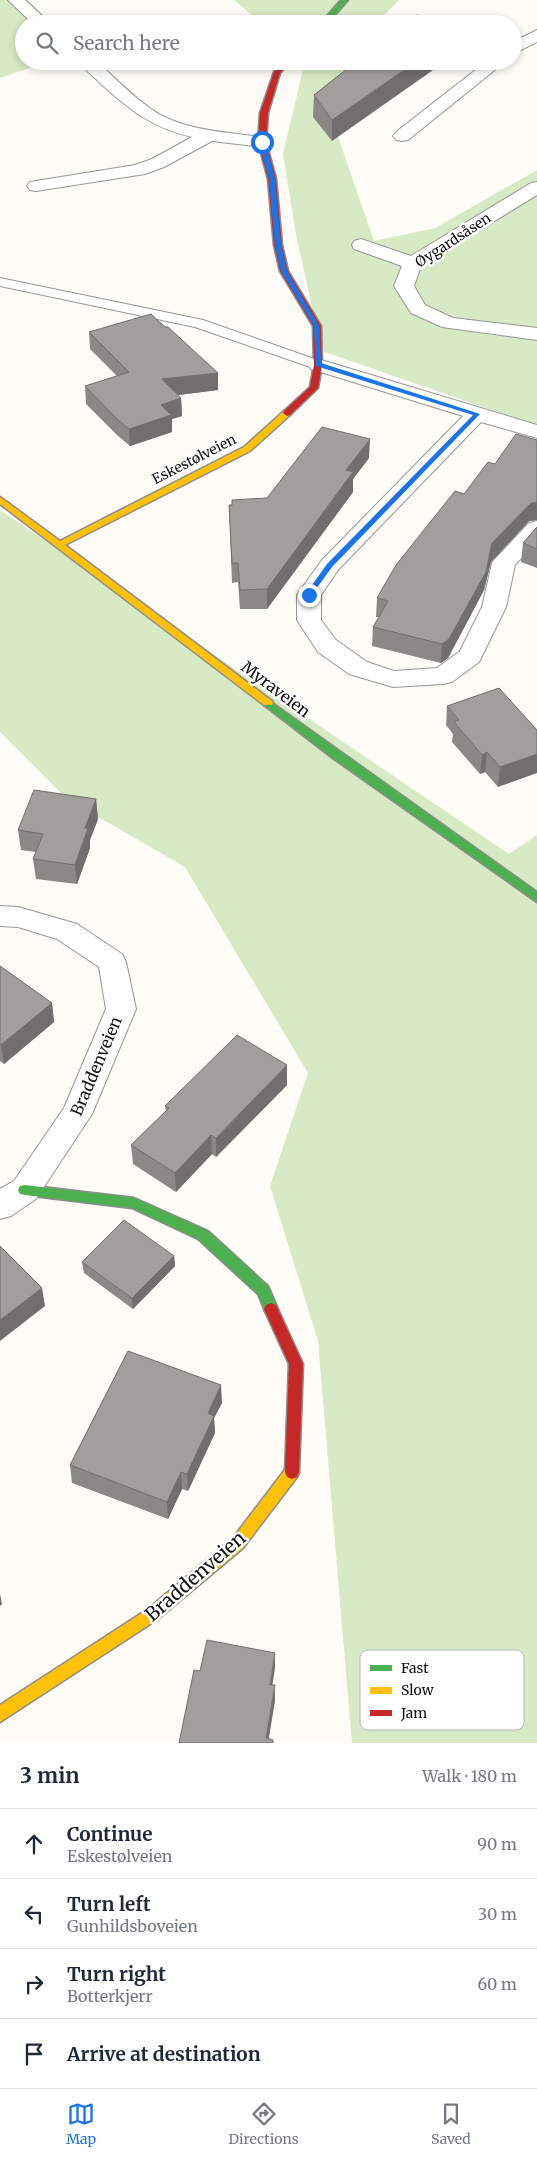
<!DOCTYPE html>
<html lang="en">
<head>
<meta charset="utf-8">
<style>
  body { margin:0; font-family:Merriweather,serif; background:#f6f6f7; color:#1f2937 }
  .stop { position:absolute; width:15px; height:15px; margin:-11px; border:4px solid #1a73e8; border-radius:50%; background:#fff }
  .stop.end { background:#1a73e8; border-color:#fff; box-shadow:0 1px 5px #0008 }
  .list { margin:0; padding:0; list-style:none }
  h2 { display:flex; justify-content:space-between; align-items:center; height:65px; margin:0; padding:0 20px; font-size:21px }
  h2 small { font-size:16px; font-weight:400; color:#747a83 }
  .list li { display:grid; grid-template-columns:32px 1fr auto; gap:15px; align-items:center; box-sizing:border-box; height:70px; padding:0 20px; border-top:1px solid #e0e1e3 }
  .list b { display:block; font-size:19px; white-space:nowrap }
  .list p { margin:0; font-size:16px; white-space:nowrap; color:#747a83 }
  .list em { font-size:16px; font-style:normal; color:#747a83 }
  .icon { flex:none; width:28px; height:28px; fill:none; stroke:currentColor; stroke-width:2; stroke-linecap:round; stroke-linejoin:round }
  .map { position:relative; flex:none; width:537px; height:1743px; overflow:hidden }
  .search { position:absolute; background:#fff; box-shadow:0 2px 8px #0003; left:15px; right:15px; top:15px; height:55px; display:flex; align-items:center; gap:12px; box-sizing:border-box; padding:0 18px; border-radius:28px; color:#747a83; font-size:19px }
  .sheet { height:345px; background:#fff }
  nav { display:flex; justify-content:space-around; align-items:center; box-sizing:border-box; height:70px; border-top:1px solid #e0e1e3; background:#fff; font-size:14px; color:#747a83 }
  nav a { display:grid; justify-items:center; gap:2px }
  nav .on { color:#1a73e8 }
  .map>svg:first-child { display:block }
</style>
</head>
<body>
<div class="map">
<svg width="537" height="1743" viewBox="0 0 537 1743">
  <rect width="100%" height="100%" fill="#fdfcf7"/>
  <!-- forest -->
  <path fill="#d8eac5" d="M0 0H28L52 24H24V61H51L0 78Z
    M234 0H399L375 24H262Z
    M305 61H349L326 102 374 241 435 228 537 170V426L322 351 296 235 283 154Z
    M0 510 509 854 537 835V1743H352L318 1341 270 1186 308 1073 185 867 67 799 0 732Z"/>
  <g fill="none" stroke-linecap="round" stroke-linejoin="round">
    <defs>
      <path id="lane" d="M0 278 203 320 323 362 325 365 323 368H313L195 327 0 286Z"/>
      <path id="street" d="M8 0H25L51 24H33Z
        M537 30V42L513 54V42Z
        M78 61H96C114 77 131 95 151 109 183 131 225 132 262 137L268 138 271 142 268 146 262 147 212 141 164 167 145 174 36 191 30 190 27 186 30 182 36 181 135 165 152 159 192 137C152 128 130 110 100 83 93 76 84 69 78 61Z
        M487 61H506L408 140 402 141 396 140 393 136 396 132Z
        M537 182V195L421 266 414 286 425 305 453 318 537 328V340L442 327 411 313 394 286 402 266 354 249 352 245 354 241 361 239 411 256 531 183Z
        M318 359 537 425V438L481 422 338 570 321 595V620L336 640 367 662 394 671 437 668 460 651 482 607 492 563 496 558 529 523 537 521V541L515 565 506 607 482 656 479 662 452 682 443 684 393 687 349 674 318 652 297 620V595L322 560 463 416 311 369 308 365 311 361Z
        M0 906 18 907 77 924 122 954 126 962 136 1009 92 1114 36 1199 11 1216 0 1219V1189L14 1181 64 1108 106 1009 99 967 57 939 18 927 0 926Z"/>
      <path id="fast" d="M341 0H348L327 24H320Z
        M268 700 537 892V902L334 759 264 705 263 703Z
        M25 1185 134 1198 208 1231 268 1286 278 1309 276 1313 271 1315 266 1313 258 1294 198 1239 132 1208 25 1195 20 1194 18 1190 20 1186Z"/>
      <path id="slow" d="M287 410 291 413 290 415 250 451 65 545 272 701 273 703 272 705H264L0 504V497L60 541 244 447 284 411Z
        M292 1465 297 1467 299 1472 297 1477 243 1548 158 1619 0 1722V1705L148 1609 233 1538 287 1467Z"/>
      <path id="jam" d="M284 61H291L280 73 268 113 266 142 276 179 282 245 288 271 321 326 322 365 318 388 290 415 287 416 283 413 284 411 310 387 314 365 313 326 280 271 274 245 268 179 258 142 260 113 274 72Z
        M271 1303 276 1305 303 1364 299 1472 297 1477 292 1479 287 1477 285 1472 289 1364 264 1309 266 1305Z"/>
    </defs>
    <!-- lane casing -->
    <use href="#lane" stroke="#979795" stroke-width="2"/>
    <!-- street casing -->
    <use href="#street" stroke="#979795" stroke-width="2"/>
    <!-- fast casing -->
    <use href="#fast" stroke="#8e8d8b" stroke-width="3"/>
    <!-- slow casing -->
    <use href="#slow" stroke="#8e8d8b" stroke-width="3"/>
    <!-- jam casing -->
    <use href="#jam" stroke="#8e8d8b" stroke-width="3"/>
    <!-- lane -->
    <use href="#lane" fill="#fffffe" fill-rule="evenodd"/>
    <!-- street -->
    <use href="#street" fill="#fffffe" fill-rule="evenodd"/>
    <!-- fast -->
    <use href="#fast" fill="#4caf50" fill-rule="evenodd"/>
    <!-- slow -->
    <use href="#slow" fill="#ffc107" fill-rule="evenodd"/>
    <!-- jam -->
    <use href="#jam" fill="#c62828" fill-rule="evenodd"/>
  </g>
  <!-- wall -->
  <path fill="#8a8986" d="M357 61 332 141 313 117 314 95Z
    M165 327 218 373V390L178 395 181 398 182 416 172 419V432L130 446 118 436 86 404 85 386 117 376 90 349 89 332Z
    M537 440V520L529 521 491 562 484 590 448 658 441 663 372 646 373 627 379 617H376L377 598 464 494Z
    M369 458 353 479V492L267 609H240L238 582 232 583 229 505 267 498Z
    M537 527V568L521 562 523 543Z
    M447 706 537 730 498 787 485 772 480 774 452 742 453 734 446 725Z
    M96 799 98 819 90 840V848L77 884 36 879 33 859 36 852 21 850 18 830Z
    M0 966 52 1003 54 1022 4 1064 0 1061Z
    M287 1085 216 1157 212 1154 176 1192 133 1164 131 1145 166 1111 165 1106Z
    M174 1256 175 1266 133 1309 84 1273 82 1262Z
    M222 1403 214 1418 215 1433 188 1491 182 1489 168 1519 72 1483 70 1465Z"/>
  <!-- shaded-wall -->
  <path fill="#716f6d" d="M417 61H446L332 141V120Z
    M218 373V390L163 397 162 379Z
    M181 398 182 416 172 419V432L130 446 129 429 161 405Z
    M370 439 369 458 353 479V492L267 609V589L346 470Z
    M537 502V520L529 521 491 562 484 590 448 658 441 663 442 644 492 543 531 503Z
    M487 752 485 772 480 774 482 755Z
    M537 754V773L498 787 500 767Z
    M96 799 98 819 90 840V848L77 884 75 865 85 828Z
    M52 1003 54 1022 4 1064 1 1045Z
    M287 1065V1085L216 1157V1138Z
    M211 1135 212 1154 176 1192 175 1173Z
    M174 1256 175 1266 133 1309 132 1298Z
    M42 1288 45 1306 0 1341V1320Z
    M221 1385 222 1403 214 1418 215 1433 188 1491 187 1474 208 1413Z
    M181 1472 182 1489 168 1519 167 1502Z
    M0 1594 2 1604 0 1606Z
    M275 1653V1668L270 1701V1685Z
    M275 1685V1701L268 1743 266 1738Z"/>
  <!-- building -->
  <path fill="#a19f9c" stroke="#716f6d" d="M417 15 451 24H405Z
    M357 61H417L332 120 314 95Z
    M151 314 165 327H168L218 373 162 379 181 398 161 405 171 415 129 429 117 419 85 386 129 372 89 332Z
    M322 427 370 439 346 470 353 472 267 589 240 590 238 563H232L229 505H232V500L267 498Z
    M516 434 537 440V502L531 503 492 543 486 572 449 639 442 644 373 627 388 601 377 598 396 565 455 491 464 494 488 462 495 464Z
    M537 527V549L523 543Z
    M499 688 537 730V754L500 767 487 752 482 755 454 722 459 720 447 706Z
    M34 790 96 799 85 828H88L75 865 33 859 43 834 18 830Z
    M0 966 52 1003 1 1045 0 1044Z
    M237 1035 287 1065 216 1138 211 1135 175 1173 131 1145 169 1108 165 1106Z
    M124 1220 174 1256 132 1298 82 1262Z
    M0 1246 42 1288 0 1320Z
    M128 1351 221 1385 208 1413 214 1416 187 1474 181 1472 167 1502 70 1465Z
    M207 1640 275 1653 270 1685H275L266 1738 273 1740V1743H179L194 1670 200 1671Z"/>
  <!-- route -->
  <path fill="#1a73e8" d="M262 140 265 142 275 179 281 245 287 271 319 326 321 363 480 414 332 567 311 596 309 597 305 595 327 564 473 415 316 366 314 326 281 271 275 245 269 179 259 142Z"/>
  <g text-anchor="middle" stroke-width="5" stroke-linejoin="round" paint-order="stroke">
    <!-- far-street labels -->
    <g font-size="14" fill="#111" stroke="#fff">
      <text transform="translate(453 240) rotate(-33)" y="5">Øygardsåsen</text>
      <text transform="translate(194 459) rotate(-27)" y="5">Eskestølveien</text>
    </g>
    <!-- street labels -->
    <g font-size="16" fill="#111" stroke="#fff">
      <text transform="translate(276 689) rotate(37)" y="6">Myraveien</text>
      <text transform="translate(96 1066) rotate(-67)" y="6">Braddenveien</text>
    </g>
    <!-- near-street labels -->
    <g font-size="19" fill="#111" stroke="#fff">
      <text transform="translate(195 1576) rotate(-41)" y="7">Braddenveien</text>
    </g>
  </g>
  <!-- legend -->
  <rect x="360" y="1650" width="164" height="80" rx="8" fill="#fff" stroke="#b8b8b8" stroke-width="1"/>
  <rect x="370" y="1665" width="22" height="6" fill="#4caf50"/>
  <rect x="370" y="1687" width="22" height="7" fill="#ffc107"/>
  <rect x="370" y="1710" width="22" height="6" fill="#c62828"/>
  <g font-size="14" fill="#111">
    <text x="401" y="1673">Fast</text>
    <text x="401" y="1695">Slow</text>
    <text x="401" y="1718">Jam</text>
  </g>
</svg>
<div class="stop" style="left:262px;top:142px"></div>
<div class="stop end" style="left:309px;top:595px"></div>
<div class="search"><svg class="icon" aria-label="search" viewBox="0 0 24 24"><circle cx="10" cy="10" r="6"/><path d="M15 15l6 6"/></svg>Search here</div>
</div>
<section class="sheet">
<h2>3 min<small>Walk · 180 m</small></h2>
<ul class="list">
<li><svg class="icon" aria-label="ahead" viewBox="0 0 24 24"><path d="M12 20V5M6 11l6-6 6 6"/></svg><div><b>Continue</b><p>Eskestølveien</p></div><em>90 m</em></li>
<li><svg class="icon" aria-label="left" viewBox="0 0 24 24"><path d="M17 20v-9H6M10 6l-5 5 5 5"/></svg><div><b>Turn left</b><p>Gunhildsboveien</p></div><em>30 m</em></li>
<li><svg class="icon" aria-label="right" viewBox="0 0 24 24"><path d="M7 20v-9h11M14 6l5 5-5 5"/></svg><div><b>Turn right</b><p>Botterkjerr</p></div><em>60 m</em></li>
<li><svg class="icon" aria-label="arrive" viewBox="0 0 24 24"><path d="M6 21V4h12l-3 4 3 4H6"/></svg><div><b>Arrive at destination</b></div></li>
</ul>
</section>
<nav>
<a class="on"><svg class="icon" aria-label="map" viewBox="0 0 24 24"><path d="M3 6l6-2 6 2 6-2v14l-6 2-6-2-6 2zM9 4v14M15 6v14"/></svg>Map</a>
<a><svg class="icon" aria-label="directions" viewBox="0 0 24 24"><path d="M12 3l9 9-9 9-9-9zM9 14v-3h6M13 9l2 2-2 2"/></svg>Directions</a>
<a><svg class="icon" aria-label="saved" viewBox="0 0 24 24"><path d="M7 4h10v16l-5-4-5 4z"/></svg>Saved</a>
</nav>
</body>
</html>
